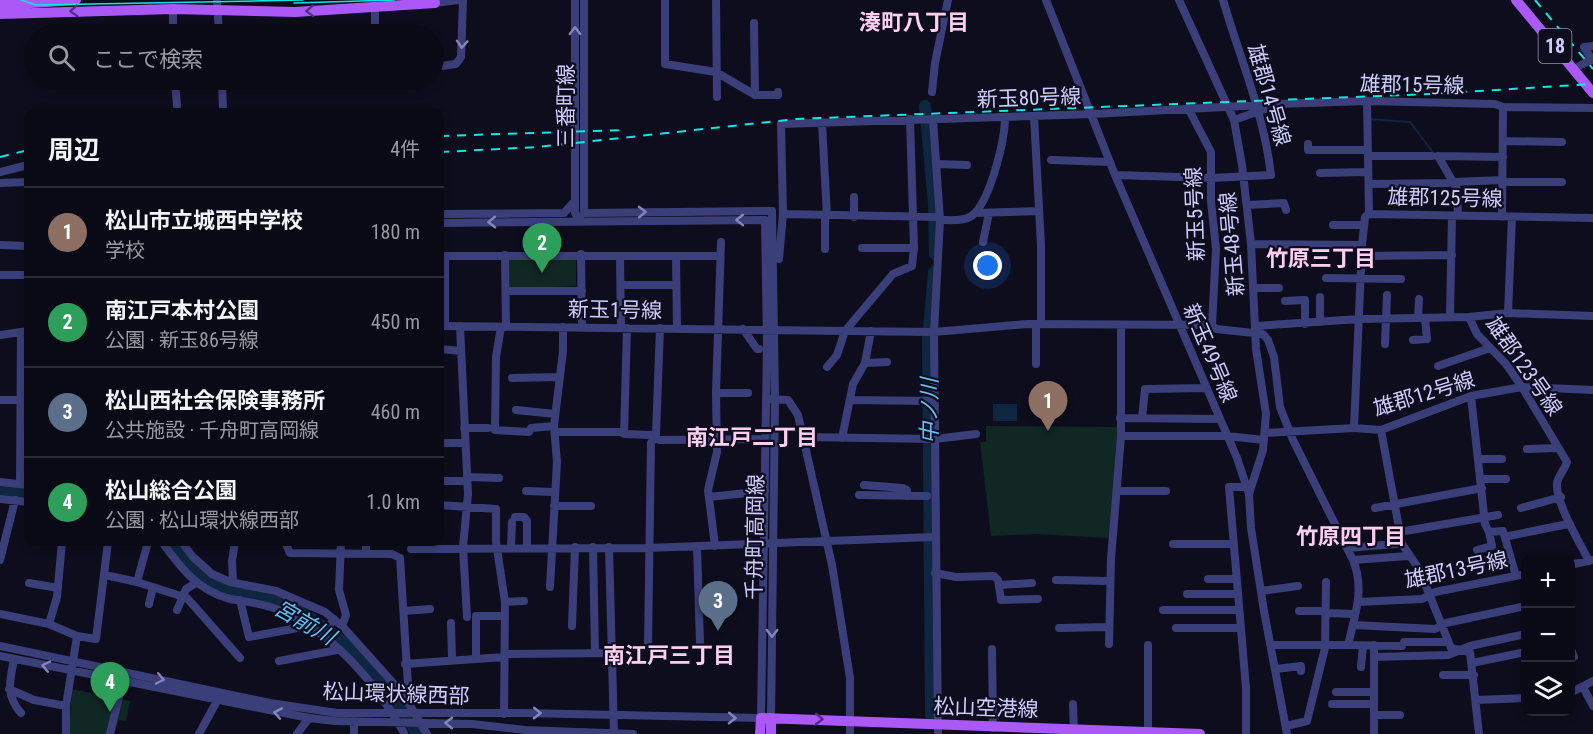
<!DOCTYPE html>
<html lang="ja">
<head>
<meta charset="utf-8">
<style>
  body { margin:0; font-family:"Roboto Condensed","Noto Sans JP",sans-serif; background:#13131f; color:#f1f3f6 }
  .controls { position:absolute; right:18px; bottom:18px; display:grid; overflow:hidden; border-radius:12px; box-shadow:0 3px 9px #0003 }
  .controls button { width:54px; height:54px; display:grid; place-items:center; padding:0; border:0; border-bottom:2px solid #2a2b35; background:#0a0a16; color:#f1f3f6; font:30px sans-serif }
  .you { position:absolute; left:988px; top:266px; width:21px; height:21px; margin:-15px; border:4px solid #fff; border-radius:50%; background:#1a73e8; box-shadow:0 0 0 9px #1a73e833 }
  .badge { display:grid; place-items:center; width:39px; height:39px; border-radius:50%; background:#0f766e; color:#fff; font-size:20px; font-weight:700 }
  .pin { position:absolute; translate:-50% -50px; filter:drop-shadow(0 2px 3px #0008) }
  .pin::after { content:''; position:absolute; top:32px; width:21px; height:18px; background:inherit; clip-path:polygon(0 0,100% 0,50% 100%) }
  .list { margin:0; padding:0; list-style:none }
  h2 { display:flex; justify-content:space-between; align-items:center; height:78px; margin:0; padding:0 24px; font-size:26px }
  h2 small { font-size:20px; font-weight:400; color:#999aa1 }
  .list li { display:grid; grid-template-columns:39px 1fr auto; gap:18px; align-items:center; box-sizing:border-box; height:90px; padding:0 24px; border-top:2px solid #2a2b35 }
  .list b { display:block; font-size:22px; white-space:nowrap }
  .list p { margin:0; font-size:20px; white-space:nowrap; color:#999aa1 }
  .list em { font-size:20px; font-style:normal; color:#999aa1 }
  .icon { flex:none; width:33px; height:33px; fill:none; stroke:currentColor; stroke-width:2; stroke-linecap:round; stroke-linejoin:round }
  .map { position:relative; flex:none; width:1593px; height:734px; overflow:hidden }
  .search { position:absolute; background:#0a0a16; box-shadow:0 3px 9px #0003; left:24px; top:24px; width:420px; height:66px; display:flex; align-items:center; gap:15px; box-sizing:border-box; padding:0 21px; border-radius:33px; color:#999aa1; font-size:22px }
  .panel { position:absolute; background:#0a0a16; box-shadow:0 3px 9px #0003; left:24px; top:108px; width:420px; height:438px; border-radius:12px }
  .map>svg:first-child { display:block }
</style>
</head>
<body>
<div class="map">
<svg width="1593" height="734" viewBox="0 0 1593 734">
  <rect width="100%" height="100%" fill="#0e0d1d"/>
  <!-- green -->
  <path fill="#102724" d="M508 259H576V286L510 289Z
    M986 426 1118 427 1112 535 1108 538 1038 534 991 536 980 442H986Z
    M72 689 130 701 126 721 119 720 114 734H69Z"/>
  <!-- water -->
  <path fill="#0e2640" d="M993 404H1017V421H993Z"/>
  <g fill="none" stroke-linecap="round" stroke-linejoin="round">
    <!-- stream -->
    <path stroke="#0e2640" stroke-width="2" d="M1369 119 1410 122 1434 154"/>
    <!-- river -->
    <path stroke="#0e2640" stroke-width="12" d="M925 106 934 204 935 254
      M0 491 28 493
      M171 542C185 561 201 582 225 589 246 596 267 596 287 606 341 630 389 682 417 734
      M931 716 928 339 934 272"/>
    <!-- minor -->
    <path stroke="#3a3f7a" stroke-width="8" d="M217 0 219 34
      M575 0V213L581 221
      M584 0V213L772 211 775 399 771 718
      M665 0V64L716 72 755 95
      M716 0 717 97
      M1046 0 1115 175 1237 458 1249 494 1251 528 1264 611 1287 734
      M1179 0 1234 120 1242 165 1251 244 1256 349 1266 414 1263 450 1249 494
      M435 3 458 0
      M173 9V34
      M754 23 755 95H778V92
      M375 34V8
      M1591 58 1584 47 1593 46
      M1579 66 1593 59
      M434 67 456 64 461 57 463 0
      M175 80 177 106
      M222 80 223 112
      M932 92 935 63 948 0
      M1367 101 1369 214
      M1188 108 1211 152V201L1216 249 1212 325
      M1034 116 1041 245V324
      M933 119 940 220 934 332 938 734
      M1234 120 1279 104 1367 101 1495 104 1503 107 1593 108
      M822 123 827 216
      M1503 141 1562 142
      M1308 144V150H1368
      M1368 156H1432
      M1438 156 1457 189 1458 216
      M1438 156 1503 157
      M1051 160 1110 162
      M936 164 967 165
      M0 172 28 165
      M1320 173 1368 172
      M1115 175 1212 178 1271 175C1264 114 1240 58 1223 0
      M1453 182 1503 180
      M1503 182H1562
      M0 183 28 182
      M1369 184 1448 183
      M1247 205 1284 203 1286 210
      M975 213 1039 211
      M440 214 564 213 575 201
      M783 214 939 217
      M825 216V249
      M854 217V197
      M1502 217 1503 107
      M940 220C951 220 967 222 975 213 991 196 1005 140 1005 117
      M1333 225H1364
      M983 242 989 213
      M1251 244 1362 245 1365 217 1369 214 1593 218
      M0 245 28 246
      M862 248H914
      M581 254 582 327
      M505 255 506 327
      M440 256H719
      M620 256 621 328
      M676 256 677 328
      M1360 256 1452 255
      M779 259 783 214 781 124 1092 114 1279 104
      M0 275H28
      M1326 278 1401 279
      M621 285H676
      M1254 288H1279
      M506 291H582
      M1320 297V322
      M1285 301 1305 300V324
      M1508 313 1512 217
      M1450 317 1452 216
      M1469 317 1508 313 1593 316
      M1418 318 1419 299
      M1036 324V364
      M440 326 934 332 1027 324 1212 325 1216 329 1263 334 1268 340 1274 357 1280 407 1293 440 1353 560C1365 589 1355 615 1348 645H1272
      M445 326V256
      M460 326 468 494 463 547 467 617
      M1256 326 1359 319 1469 317 1477 334 1506 364 1522 387 1567 462C1565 469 1558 476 1557 483 1555 502 1580 543 1589 561
      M501 327 496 357 495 430 529 432 531 428 554 426
      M627 328 624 434 652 435 659 440 765 439
      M743 329 757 349H759
      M0 335 28 331
      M1413 340 1427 339 1425 318
      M1385 344 1387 295
      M440 349 461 351
      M865 363 887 362
      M1438 366 1490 348
      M827 367 837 355 845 331 893 274 912 266 914 248 910 119
      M512 378 560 377
      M716 393H748
      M1471 396 1485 524 1489 532 1503 531 1516 576
      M770 399 788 400 798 415 832 565 850 678V734
      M0 400H20
      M850 400 934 401
      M516 410 555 414
      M1120 418 1219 419
      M1142 418 1145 389 1206 388
      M464 428H488
      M1354 428 1362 245
      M1381 430 1402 544 1419 569 1451 648 1470 652 1479 734
      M555 432H624
      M1265 433 1354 428 1381 430 1471 396 1522 387 1593 390
      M1121 436H1227L1264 440
      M803 437 935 439 976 434
      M842 438 853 384 865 363 871 331
      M443 443H464
      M1527 449 1558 448
      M1479 459H1502
      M467 477 499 478
      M1481 479H1506
      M440 481H467
      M0 482 28 485
      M20 484 21 333
      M864 485 903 488 907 490V496
      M526 491 555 492
      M1118 491H1166
      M859 495 927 496
      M709 497 765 491
      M0 499 28 502
      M440 505 496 509V542L505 602 504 714
      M554 506H591
      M1375 508 1482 488
      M1521 508 1561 497
      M515 517H524L527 521V547
      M1399 532 1498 515
      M1509 536 1568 524
      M162 542C180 567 198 591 230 599 247 602 263 603 279 610 333 632 377 684 404 733
      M182 542 192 556 212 574 230 582 276 591 325 612 342 626 403 694 427 734
      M285 542 290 553 392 554 400 558
      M341 542 339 590 346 615 342 626
      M1173 544H1232
      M697 546 700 643
      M715 546 708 490 717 452 716 393 721 242
      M511 547 512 522
      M593 547 595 653
      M609 547 614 734
      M1347 548 1396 544
      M411 549 648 548 934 537
      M1477 550 1492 546 1489 532
      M366 553V542
      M400 558 409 701
      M0 560 15 500
      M1353 560 1408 556
      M1570 565 1593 560
      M935 573 956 577 994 576 998 580 1001 600 1038 599
      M105 575 137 582 187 598 240 658
      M1208 579H1235
      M1056 580 1110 581
      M137 582 148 542
      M233 582 232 561 235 542
      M29 583 58 588
      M999 585 1032 583
      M550 587 557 462 554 426 563 351V327
      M1261 591 1298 586
      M1187 594H1236
      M240 600 249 637 308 626
      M505 602 524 601
      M1358 602 1422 599 1435 592 1526 574
      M149 604 153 587
      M177 610 186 589 196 583
      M1163 610H1238
      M404 611 430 609
      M1299 611H1326
      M1326 613 1355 614
      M0 614 49 624 77 636 96 639 108 542
      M451 623 452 659
      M49 624 57 597 62 542
      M1353 625 1435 629 1446 623 1526 606
      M572 626 575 547
      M1059 628 1109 627
      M1176 628H1240
      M322 636 334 619
      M1404 642H1447
      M1109 644 1111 559 1121 436V325
      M648 645 651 443 656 434 660 328
      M1148 645V727L1150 734
      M1348 645 1402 646
      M0 646 270 703 337 713H523L761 718 767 343 765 220 440 223
      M1570 646 1574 657
      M992 649 993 728
      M504 654 614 653
      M0 656 309 718 335 721 472 724 525 730 633 734
      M1374 657 1448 655 1470 646 1526 634
      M14 659C10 681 5 695 21 713
      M476 659V616H505
      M279 661 337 650
      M1472 663 1526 652
      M405 664 504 657
      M1361 667 1363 646
      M1276 669 1301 666V671
      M1443 675H1474
      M1525 676 1526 681
      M1583 687 1593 706
      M9 689 34 700 66 706
      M1336 692H1373
      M1570 693 1593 681
      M1476 700 1526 698
      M1073 704 1074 734
      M1332 704H1374
      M1374 715H1400
      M1286 726 1307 721 1325 648 1326 582
      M66 734V706L77 636
      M110 734 124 676
      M199 734 217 701
      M297 734 309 718
      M354 734V722
      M1246 734V688L1229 487H1247
      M1374 734V645"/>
    <!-- major -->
    <path stroke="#ab59f6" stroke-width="10" d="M1516 0 1593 93
      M0 5 76 0
      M0 14 173 9 295 12 435 3 434 0
      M760 734 761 718 1200 734
      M771 734V718"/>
    <!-- tram -->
    <path stroke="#0de8e7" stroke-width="1.5" d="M21 0 36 5 303 0
      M294 3 394 0"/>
    <!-- rail -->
    <path stroke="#0de8e7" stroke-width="2" stroke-dasharray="9 8" stroke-linecap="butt" d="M1535 0 1593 69
      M440 136 625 130
      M440 152 538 147 796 119 1430 94 1593 84
      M0 157 28 150"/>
  </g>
  <!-- one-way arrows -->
  <defs><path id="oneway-chevron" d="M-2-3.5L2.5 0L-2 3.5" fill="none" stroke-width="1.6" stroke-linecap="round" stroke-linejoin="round" transform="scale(1.5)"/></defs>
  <g stroke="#552f7f">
    <use href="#oneway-chevron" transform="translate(74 11) rotate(178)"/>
    <use href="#oneway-chevron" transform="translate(310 11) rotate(178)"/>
    <use href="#oneway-chevron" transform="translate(819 719) rotate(1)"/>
  </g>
  <g stroke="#8486bb">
    <use href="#oneway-chevron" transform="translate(575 31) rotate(-90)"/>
    <use href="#oneway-chevron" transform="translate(462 44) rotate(94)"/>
    <use href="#oneway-chevron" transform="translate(642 212) rotate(-1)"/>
    <use href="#oneway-chevron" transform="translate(740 220) rotate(180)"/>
    <use href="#oneway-chevron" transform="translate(492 222) rotate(179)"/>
    <use href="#oneway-chevron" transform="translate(772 633) rotate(91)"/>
    <use href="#oneway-chevron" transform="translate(46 666) rotate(-168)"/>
    <use href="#oneway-chevron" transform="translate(160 679) rotate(12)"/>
    <use href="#oneway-chevron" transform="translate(278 713) rotate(-170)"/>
    <use href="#oneway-chevron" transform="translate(537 713) rotate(1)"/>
    <use href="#oneway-chevron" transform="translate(732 718) rotate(1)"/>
    <use href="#oneway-chevron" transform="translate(449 723) rotate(-179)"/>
  </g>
  <g text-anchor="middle" stroke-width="4.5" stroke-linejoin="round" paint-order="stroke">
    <!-- shield labels -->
    <rect fill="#0e0d1d" stroke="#9493b9" stroke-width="1.5" x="1538.5" y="29" width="33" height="34" rx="4.5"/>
    <g font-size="20" font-weight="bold" fill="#cdccfc">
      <text x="1555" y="53">18</text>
    </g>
    <!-- street labels -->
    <g font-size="21" fill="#cdccfc" stroke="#0e0d1d">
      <text transform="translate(1412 85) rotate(1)" y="7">雄郡15号線</text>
      <text transform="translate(1269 95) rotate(74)" y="7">雄郡14号線</text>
      <text transform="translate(1029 98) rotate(-2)" y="7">新玉80号線</text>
      <text transform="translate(566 106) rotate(-90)" y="7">三番町線</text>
      <text transform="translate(1445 198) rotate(1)" y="7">雄郡125号線</text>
      <text transform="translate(1195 214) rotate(-92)" y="7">新玉5号線</text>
      <text transform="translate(1232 244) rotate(-95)" y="7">新玉48号線</text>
      <text transform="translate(615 310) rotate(1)" y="7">新玉1号線</text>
      <text transform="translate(1210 353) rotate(67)" y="7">新玉49号線</text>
      <text transform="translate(1524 366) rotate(55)" y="7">雄郡123号線</text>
      <text transform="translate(1424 394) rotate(-17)" y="7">雄郡12号線</text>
      <text transform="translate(755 537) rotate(-89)" y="7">千舟町高岡線</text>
      <text transform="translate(1456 570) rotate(-12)" y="7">雄郡13号線</text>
      <text transform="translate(396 694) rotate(2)" y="7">松山環状線西部</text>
      <text transform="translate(986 708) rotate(2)" y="7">松山空港線</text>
    </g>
    <!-- neighbourhood labels -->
    <g font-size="22" font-weight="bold" fill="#fccef0" stroke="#0e0d1d">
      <text x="914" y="30">湊町八丁目</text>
      <text x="1321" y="266">竹原三丁目</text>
      <text x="752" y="445">南江戸二丁目</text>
      <text x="1351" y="544">竹原四丁目</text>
      <text x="669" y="663">南江戸三丁目</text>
    </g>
    <!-- water labels -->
    <g font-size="22" font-style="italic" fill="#60c0f6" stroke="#0e0d1d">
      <text transform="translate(929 411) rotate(-90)" y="8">中ノ川</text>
      <text transform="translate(305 622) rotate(30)" y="8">宮前川</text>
    </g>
  </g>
</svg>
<div class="controls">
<button>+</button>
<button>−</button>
<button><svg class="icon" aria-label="layers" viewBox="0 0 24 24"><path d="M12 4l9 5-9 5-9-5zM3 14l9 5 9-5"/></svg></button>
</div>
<div class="you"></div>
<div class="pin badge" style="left:1048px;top:431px;background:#8d6e63">1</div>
<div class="pin badge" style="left:542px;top:273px;background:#2e9e5b">2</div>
<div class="pin badge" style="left:718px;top:631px;background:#5c6f8a">3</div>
<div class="pin badge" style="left:110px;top:712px;background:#2e9e5b">4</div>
<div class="search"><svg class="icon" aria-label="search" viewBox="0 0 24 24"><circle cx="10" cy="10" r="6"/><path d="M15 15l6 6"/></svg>ここで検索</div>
<section class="panel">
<h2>周辺<small>4件</small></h2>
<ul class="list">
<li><span class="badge" style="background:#8d6e63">1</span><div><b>松山市立城西中学校</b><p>学校</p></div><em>180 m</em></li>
<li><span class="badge" style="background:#2e9e5b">2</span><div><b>南江戸本村公園</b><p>公園 · 新玉86号線</p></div><em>450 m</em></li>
<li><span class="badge" style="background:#5c6f8a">3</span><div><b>松山西社会保険事務所</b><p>公共施設 · 千舟町高岡線</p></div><em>460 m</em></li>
<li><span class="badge" style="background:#2e9e5b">4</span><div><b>松山総合公園</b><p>公園 · 松山環状線西部</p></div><em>1.0 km</em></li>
</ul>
</section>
</div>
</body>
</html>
